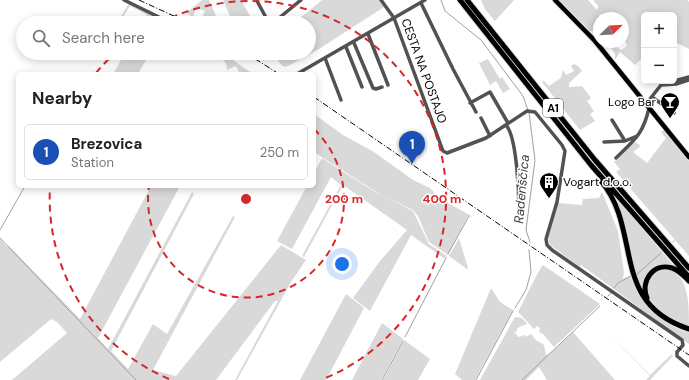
<!DOCTYPE html>
<html lang="en">
<head>
<meta charset="utf-8">
<style>
  body { margin:0; font-family:"DM Sans",sans-serif; background:#f2f2f2; color:#222 }
  .controls { position:absolute; right:12px; top:12px; display:grid; overflow:hidden; border-radius:6px; box-shadow:0 2px 10px #0003 }
  .controls button { width:36px; height:36px; display:grid; place-items:center; padding:0; border:0; border-bottom:1px solid #e0e0e0; background:#fff; color:#222; font:20px sans-serif }
  .compass { position:absolute; left:593px; top:12px; width:36px; height:36px; border-radius:50%; background:#fff; box-shadow:0 2px 10px #0003; rotate:66deg }
  .you { position:absolute; left:342px; top:264px; width:14px; height:14px; margin:-10px; border:3px solid #fff; border-radius:50%; background:#1a73e8; box-shadow:0 0 0 6px #1a73e833 }
  .badge { display:grid; place-items:center; width:26px; height:26px; border-radius:50%; background:#000; color:#fff; font-size:13px; font-weight:700 }
  .pin { position:absolute; translate:-50% -33px; filter:drop-shadow(0 1px 2px #0008) }
  .pin::after { content:''; position:absolute; top:21px; width:14px; height:12px; background:inherit; clip-path:polygon(0 0,100% 0,50% 100%) }
  .list { margin:0; padding:0; list-style:none }
  h2 { display:flex; justify-content:space-between; align-items:center; height:52px; margin:0; padding:0 16px; font-size:17px }
  h2 small { font-size:13px; font-weight:400; color:#767676 }
  .list li { display:grid; grid-template-columns:26px 1fr auto; gap:12px; align-items:center; box-sizing:border-box; height:56px; margin:0 8px 8px; padding:0 8px; border:1px solid #e0e0e0; border-radius:6px }
  .list b { display:block; font-size:15px; white-space:nowrap }
  .list p { margin:0; font-size:13px; white-space:nowrap; color:#767676 }
  .list em { font-size:13px; font-style:normal; color:#767676 }
  .icon { flex:none; width:22px; height:22px; fill:none; stroke:currentColor; stroke-width:2; stroke-linecap:round; stroke-linejoin:round }
  .map { position:relative; flex:none; width:689px; height:380px; overflow:hidden }
  .search { position:absolute; background:#fff; box-shadow:0 2px 10px #0003; left:16px; top:16px; width:300px; height:44px; display:flex; align-items:center; gap:10px; box-sizing:border-box; padding:0 14px; border-radius:22px; color:#767676; font-size:15px }
  .panel { position:absolute; background:#fff; box-shadow:0 2px 10px #0003; left:16px; top:72px; width:300px; height:116px; border-radius:6px }
  .map>svg:first-child { display:block }
</style>
</head>
<body>
<div class="map">
<svg width="689" height="380" viewBox="0 0 689 380">
  <rect width="100%" height="100%" fill="#fff"/>
  <!-- green -->
  <path fill="#d9d9d9" d="M202 0H209L219 23 200 22 205 11 196 8 193 17 186 13Z
    M223 0H241L254 23H233Z
    M322 0H379L384 7 319 49 286 67 282 66 273 53H309V23H294Z
    M481 0H514L495 21 485 9Z
    M559 0H588L597 10 598 6 593 0H687L689 2V49L675 42 674 43V15H644V56L635 65 620 52 615 60V54L610 46 611 43 621 50 627 46 625 40 628 36 623 31V18H607L600 14 594 31H590Z
    M129 3 170 23H142L147 15 130 6 119 23H117Z
    M125 53H150L138 74H113Z
    M230 58 253 74H235L239 72 236 66 227 70 226 63 223 61Z
    M488 59 500 79 502 77 510 89 503 93 496 81 490 85 479 63Z
    M574 64 578 66 582 71 569 83V87L582 86 591 98 587 101 594 111 590 114 595 121 580 130 542 82 544 81 549 86 561 78 563 70 566 75 574 71 571 66Z
    M314 114 343 135 374 152 413 180 430 188 441 199 473 217 468 216 448 255 429 242 418 216 413 210 381 195 314 152Z
    M664 130 689 161V256L616 172 620 169 614 162 635 142 641 146 633 152 647 163 666 138 661 132Z
    M322 158 375 192 413 211 429 244 447 256 445 259 411 235 370 311 353 298 380 261 407 230 343 185 304 257 302 256 341 185 331 177 292 249 277 241 307 186H314V173Z
    M151 186H180L98 338 108 349 192 192 194 194 111 351 128 369 153 324 167 334 233 216 235 217 153 370 176 376 281 245 306 260 291 282 237 380H235L278 301H275L216 380H12L67 333 57 322 51 319 0 362V239L7 247 9 246 80 319Z
    M602 192 618 231 624 272 623 279 630 276C642 302 661 324 689 333V344L581 265 580 267 550 245 548 238 558 203 582 205 583 199 599 198Z
    M617 199 673 265 654 268 642 290 631 256 623 218 617 203Z
    M459 238 468 268 467 269 449 256Z
    M543 265 600 304 554 347 543 334 539 332 540 328 537 326 534 329 518 312C522 305 540 267 543 265Z
    M662 269C689 270 689 302 689 326 672 320 647 308 647 287 647 277 654 273 662 269Z
    M491 288 500 302 513 310 475 380H462L455 374Z
    M346 294 364 308 326 380H300Z
    M515 317 522 318 527 324 517 328V332L514 331 518 337 525 335 526 337 531 334 536 340 544 345 546 355 549 354 573 332 615 380H547L539 367 526 380H480Z
    M382 323 403 339 381 380H352Z
    M604 329 650 375 672 354 673 356 650 380H646L650 376Z
    M404 340 430 359 418 380H383Z"/>
  <g fill="none" stroke-linecap="round" stroke-linejoin="round">
    <!-- stream -->
    <path stroke="#a0a0a0" stroke-width="1" d="M441 0 445 11 481 40 523 96 529 113 535 160 526 230 530 242
      M0 230 25 186
      M0 238 136 380
      M673 242 674 241
      M448 254 469 216
      M636 275 661 253
      M614 288 618 283 631 276
      M608 296 611 293
      M515 308 526 290 531 272 529 250
      M405 337 446 258
      M382 380 403 341
      M476 380 513 311
      M522 380 600 306"/>
    <defs>
      <path id="major" d="M555 0 595 41 689 157"/>
      <path id="highway" d="M460 0 591 165 689 277
        M467 0 595 160 689 268
        M601 181C643 231 609 303 689 329
        M647 298C640 282 653 262 672 268 679 270 684 276 689 281"/>
    </defs>
    <!-- major casing -->
    <use href="#major" stroke="#dbdbdb" stroke-width="6"/>
    <!-- highway casing -->
    <use href="#highway" stroke="#dbdbdb" stroke-width="7"/>
    <!-- minor -->
    <path stroke="#525252" stroke-width="3.5" d="M124 0 171 23
      M381 0 394 18 443 151 447 153 486 138 527 111 535 112 562 145 565 151 557 202 546 239 547 245 552 250 682 340 683 345 677 352V356L689 366
      M257 1 269 23
      M421 3 453 69 476 112
      M273 23 301 0
      M368 34 388 85
      M354 43 373 88 376 89 382 87
      M346 47 362 87
      M325 58 341 100
      M297 74 425 0
      M674 81 689 77
      M652 97 674 113
      M470 103 490 92 508 123
      M646 104 661 85 676 84 689 80
      M481 118 490 136
      M612 120 625 141
      M506 125C517 137 519 194 519 212
      M604 142 625 141 637 136
      M616 158C634 140 643 135 649 108"/>
    <!-- major -->
    <use href="#major" stroke="#000" stroke-width="4.5"/>
    <!-- highway -->
    <use href="#highway" stroke="#000" stroke-width="5"/>
    <!-- rail -->
    <path stroke="#000" stroke-width="1" stroke-dasharray="6 2 1 2" stroke-linecap="butt" d="M139 0 189 23
      M246 53 279 74
      M314 97 689 355"/>
  </g>
  <!-- distance rings -->
  <g fill="none" stroke="#d62828" stroke-width="2" stroke-dasharray="7 5">
    <path d="M314 129A98 98 0 1 1 149 186"/>
    <path d="M169 379A196 196 0 0 1 50 187M96 73A196 196 0 0 1 115 53M160 23A196 196 0 1 1 323 379"/>
  </g>
  <!-- icons -->
  <defs>
    <symbol id="bar-pin" viewBox="-11 -11 22 30"><path d="M0 17L-7.5 6A9.5 9.5 0 1 1 7.5 6Z" fill="#000" stroke="#fff"/><path d="M-6-5H6L.8 .8V4.5H3.5V6h-7V4.5H-.8V.8Z" fill="#fff"/></symbol>
    <symbol id="building-pin" viewBox="-11 -11 22 30"><path d="M0 17L-7.5 6A9.5 9.5 0 1 1 7.5 6Z" fill="#000" stroke="#fff"/><path d="M-4-6H4V6H1V3H-1V6H-4ZM-2.5-4.3h1.7v1.8h-1.7ZM.8-4.3h1.7v1.8H.8ZM-2.5-1h1.7V.8h-1.7ZM.8-1h1.7V.8H.8Z" fill="#fff"/></symbol>
  </defs>
  <g fill-rule="evenodd">
    <use href="#bar-pin" x="659" y="91" width="22" height="30"/>
    <use href="#building-pin" x="538" y="171" width="22" height="30"/>
  </g>
  <g text-anchor="middle" stroke-width="3" stroke-linejoin="round" paint-order="stroke">
    <!-- shield labels -->
    <rect fill="#fff" stroke="#4c4c4c" stroke-width="1" x="543" y="99" width="20" height="18" rx="3"/>
    <g font-size="11" font-weight="bold" fill="#000">
      <text x="553" y="112">A1</text>
    </g>
    <!-- street labels -->
    <g font-size="12" fill="#000" stroke="#fff">
      <text transform="translate(424 71) rotate(70)" y="4">CESTA NA POSTAJO</text>
    </g>
    <!-- poi labels -->
    <g font-size="12" fill="#000" stroke="#fff" text-anchor="end">
      <text x="656" y="106">Logo Bar</text>
      <text x="563" y="186" text-anchor="start">Vogart d.o.o.</text>
    </g>
    <!-- water labels -->
    <g font-size="13" font-style="italic" fill="#414141" stroke="#fff">
      <text transform="translate(521 189) rotate(-85)" y="5">Radenščica</text>
    </g>
  </g>
  <circle cx="246" cy="199" r="6" fill="#d62828" stroke="#fff" stroke-width="2"/>
  <g font-size="12" text-anchor="middle" font-weight="bold" fill="#d62828" stroke="#fff" stroke-width="3" stroke-linejoin="round" paint-order="stroke">
    <text x="344" y="203">200 m</text>
    <text x="442" y="203">400 m</text>
  </g>
</svg>
<div class="controls">
<button>+</button>
<button>−</button>
</div>
<svg class="compass" viewBox="-18 -18 36 36"><path d="M0-13l5 13h-10z" fill="#e53935"/><path d="M0 13l5-13h-10z" fill="#767676"/></svg>
<div class="you"></div>
<div class="pin badge" style="left:412px;top:164px;background:#1a4fb4">1</div>
<div class="search"><svg class="icon" aria-label="search" viewBox="0 0 24 24"><circle cx="10" cy="10" r="6"/><path d="M15 15l6 6"/></svg>Search here</div>
<section class="panel">
<h2>Nearby<small></small></h2>
<ul class="list">
<li><span class="badge" style="background:#1a4fb4">1</span><div><b>Brezovica</b><p>Station</p></div><em>250 m</em></li>
</ul>
</section>
</div>
</body>
</html>
